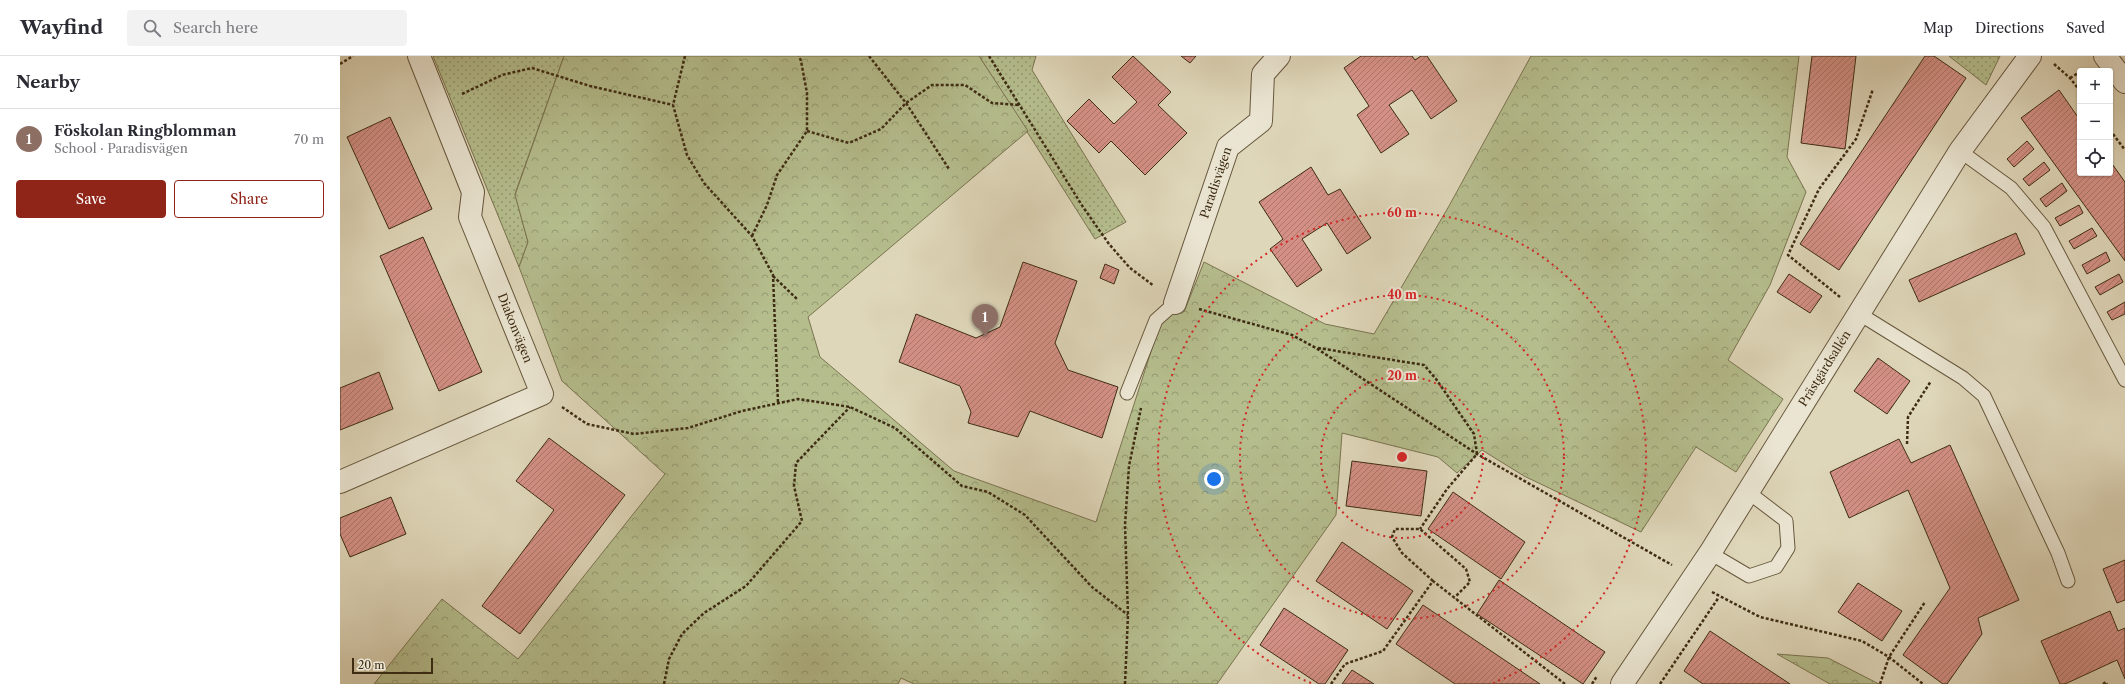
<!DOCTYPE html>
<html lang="en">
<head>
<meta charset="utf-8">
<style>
  body { margin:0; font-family:"Libre Caslon Text",serif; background:#f2f2f3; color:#2b2b33 }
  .controls { position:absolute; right:12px; top:12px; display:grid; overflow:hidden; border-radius:4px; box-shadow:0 1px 3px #0004 }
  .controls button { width:36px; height:36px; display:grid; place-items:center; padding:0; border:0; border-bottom:1px solid #e1e1e2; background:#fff; color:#2b2b33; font:20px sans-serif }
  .scale { position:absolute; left:12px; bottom:10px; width:81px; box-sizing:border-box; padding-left:4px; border:2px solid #3e2c13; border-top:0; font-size:11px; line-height:14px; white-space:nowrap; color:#3e2c13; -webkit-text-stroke:3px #eae5d2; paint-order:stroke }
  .you { position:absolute; left:874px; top:423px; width:14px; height:14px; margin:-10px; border:3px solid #fff; border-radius:50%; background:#1a73e8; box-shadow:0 0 0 6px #1a73e833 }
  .badge { display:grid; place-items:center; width:26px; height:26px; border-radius:50%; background:#8f2418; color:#fff; font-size:13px; font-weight:700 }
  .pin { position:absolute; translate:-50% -33px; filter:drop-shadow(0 1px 2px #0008) }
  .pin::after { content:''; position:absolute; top:21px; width:14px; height:12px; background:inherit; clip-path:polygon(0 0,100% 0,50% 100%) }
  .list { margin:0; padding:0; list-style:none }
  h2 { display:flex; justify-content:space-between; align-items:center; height:52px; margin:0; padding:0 16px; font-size:17px }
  h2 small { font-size:13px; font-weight:400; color:#7c7c81 }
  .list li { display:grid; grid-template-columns:26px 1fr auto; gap:12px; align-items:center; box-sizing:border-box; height:60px; padding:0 16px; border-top:1px solid #e1e1e2 }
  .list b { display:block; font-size:15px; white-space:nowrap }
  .list p { margin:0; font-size:13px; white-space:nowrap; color:#7c7c81 }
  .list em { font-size:13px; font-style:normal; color:#7c7c81 }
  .actions { display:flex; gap:8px; padding:12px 16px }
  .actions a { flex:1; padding:9px 0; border:1px solid #8f2418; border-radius:4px; text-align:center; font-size:14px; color:#8f2418 }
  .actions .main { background:#8f2418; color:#fff }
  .icon { flex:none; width:22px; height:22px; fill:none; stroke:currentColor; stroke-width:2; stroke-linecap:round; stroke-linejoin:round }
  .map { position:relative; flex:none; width:1785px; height:628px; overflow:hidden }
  header { display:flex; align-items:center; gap:24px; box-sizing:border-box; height:56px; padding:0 20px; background:#fff; border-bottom:1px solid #e1e1e2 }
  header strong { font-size:19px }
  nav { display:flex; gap:22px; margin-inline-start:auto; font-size:14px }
  .search { width:280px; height:36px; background:#f2f2f3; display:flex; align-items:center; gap:10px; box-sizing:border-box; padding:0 14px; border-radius:4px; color:#7c7c81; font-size:15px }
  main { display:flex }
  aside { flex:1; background:#fff }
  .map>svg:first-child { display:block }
</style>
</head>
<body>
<header>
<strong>Wayfind</strong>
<div class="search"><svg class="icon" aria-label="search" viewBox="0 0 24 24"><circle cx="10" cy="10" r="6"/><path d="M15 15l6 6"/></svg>Search here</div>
<nav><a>Map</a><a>Directions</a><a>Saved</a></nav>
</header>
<main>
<aside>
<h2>Nearby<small></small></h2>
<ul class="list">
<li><span class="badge" style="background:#8d6e63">1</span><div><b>Föskolan Ringblomman</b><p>School · Paradisvägen</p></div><em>70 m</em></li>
</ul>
<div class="actions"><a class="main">Save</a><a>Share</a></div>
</aside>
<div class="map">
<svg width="1785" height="628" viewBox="0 0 1785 628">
  <defs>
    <pattern id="grass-dots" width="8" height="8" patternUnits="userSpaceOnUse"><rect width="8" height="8" fill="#b5bd8d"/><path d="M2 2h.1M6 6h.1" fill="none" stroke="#959a72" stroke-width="1.8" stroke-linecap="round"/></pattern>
    <pattern id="forest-crowns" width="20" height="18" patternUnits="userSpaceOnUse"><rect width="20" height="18" fill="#b5bd8d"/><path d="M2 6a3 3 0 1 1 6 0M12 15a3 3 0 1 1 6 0" fill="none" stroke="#959a72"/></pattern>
    <pattern id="building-hatch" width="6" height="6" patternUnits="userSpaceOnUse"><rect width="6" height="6" fill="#d49085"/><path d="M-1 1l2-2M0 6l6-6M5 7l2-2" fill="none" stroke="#ad766c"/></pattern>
  </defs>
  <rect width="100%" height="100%" fill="#dfd7ba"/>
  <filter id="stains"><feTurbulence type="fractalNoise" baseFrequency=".005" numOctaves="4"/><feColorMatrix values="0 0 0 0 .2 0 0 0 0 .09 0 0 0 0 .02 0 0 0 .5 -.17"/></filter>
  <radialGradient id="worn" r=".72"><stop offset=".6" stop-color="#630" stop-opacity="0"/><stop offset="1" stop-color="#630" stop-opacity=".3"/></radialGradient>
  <!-- grass -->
  <path fill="url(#grass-dots)" stroke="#7a7450" d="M93 0H224L175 138 188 186 179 211Z
    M639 0H696L692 14 786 166 755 183Z
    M1609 0H1660L1646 29Z"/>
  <!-- forest -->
  <path fill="url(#forest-crowns)" stroke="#7a7450" d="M224 0H639L688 75 468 261 480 301 614 415 756 466 826 249 844 256 864 206 985 268 1034 278 1109 150 1191 0H1459L1447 101 1466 136 1430 229 1388 304 1443 343 1396 416 1356 391 1301 476 1184 420 1142 394 1117 417 1098 401 1002 377 996 459 877 628H574L561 622 558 628H34L102 543 178 603 325 418 222 325 179 211 188 186 175 139Z
    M1437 598 1488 602 1539 628H1490Z"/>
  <!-- building -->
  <path fill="url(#building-hatch)" stroke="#3e2c13" d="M793 0 831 36 818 49 847 77 805 119 771 85 759 97 727 65 749 43 774 68 797 46 772 21Z
    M841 0H856L850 7Z
    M1021 0H1072L1075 4 1081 0H1087L1117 45 1091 63 1072 34 1049 49 1069 78 1041 97 1017 59 1029 50 1004 12Z
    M1472 0H1516L1505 93 1461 87Z
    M1585 0H1594L1626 22 1499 214 1460 188Z
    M1719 34 1740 64V117H1770V105L1785 126V205L1681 62Z
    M50 61 92 153 49 173 7 81Z
    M1687 85 1694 93 1674 111 1667 103Z
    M1704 106 1710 114 1689 130 1683 123Z
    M971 111 988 139 1000 133 1031 182 1007 198 987 167 962 183 982 214 957 231 930 193 943 183 919 146Z
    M1722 127 1727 135 1706 151 1700 143Z
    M1739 149 1743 157 1720 170 1715 162Z
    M1752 172 1757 180 1734 193 1729 185Z
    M1676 177 1685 198 1579 246 1569 224Z
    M83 181 142 316 99 335 40 200Z
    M1766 196 1770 205 1747 218 1742 209Z
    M683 206 737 225 715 287 728 314 778 331 762 382 690 355 678 381 628 367 631 356 620 330 559 306 576 258 636 282 660 271Z
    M765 208 779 214 774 228 760 222Z
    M1449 218 1482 240 1470 257 1437 236Z
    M1779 218 1783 226 1760 239 1755 231Z
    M1785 246V258L1772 264 1767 256Z
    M1538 302 1570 325 1547 358 1514 335Z
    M39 316 53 353 0 374V332Z
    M209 382 285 439 180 578 142 550 214 454 176 425Z
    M1559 383 1571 407 1610 389 1679 544 1638 562 1642 578 1607 628H1603L1563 599 1610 532 1568 434 1509 462 1490 416Z
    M1012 405 1087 415 1081 460 1006 450Z
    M1113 436 1185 486 1161 523 1088 473Z
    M51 441 66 478 10 501 0 478V462Z
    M1002 486 1073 535 1047 573 976 525Z
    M1785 504V544L1777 547 1763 513Z
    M1159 524 1265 596 1243 628 1137 558Z
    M1518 527 1562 555 1542 585 1498 556Z
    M1083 549 1200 628H1115L1056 588Z
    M944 552 1008 594 985 628H979L920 589Z
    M1770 555 1778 575 1785 572V623L1777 604 1725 628H1720L1701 585Z
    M1370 575 1450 628H1363L1344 615Z
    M1012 614 1034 628H1002Z"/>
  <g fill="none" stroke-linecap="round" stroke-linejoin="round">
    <defs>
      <path id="service" d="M1620 95 1671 132 1704 171 1785 324
        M1518 257 1623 322 1644 340 1718 497 1728 525
        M787 337 816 264 835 247
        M1370 497 1409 520 1436 511 1448 492 1446 465 1408 436"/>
      <g id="minor">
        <path id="s1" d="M835 247 888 91 921 65 923 18 939 0"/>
        <path d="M0 426 202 338 130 161 133 136 79 0"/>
        <path id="s2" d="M1282 628 1370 497 1620 95 1690 0"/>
      </g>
      <path id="tertiary" d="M1765 0 1785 26"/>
    </defs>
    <!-- service casing -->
    <use href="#service" stroke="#66573d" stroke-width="15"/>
    <!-- minor casing -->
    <use href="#minor" stroke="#66573d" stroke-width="24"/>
    <!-- tertiary casing -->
    <use href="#tertiary" stroke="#66573d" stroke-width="24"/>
    <!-- path -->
    <path stroke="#3e2c13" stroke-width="2.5" stroke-dasharray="3 2" stroke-linecap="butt" d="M345 0 333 49 347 99 364 127 412 180 433 219 438 347
      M529 0 566 47 609 113
      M649 0 743 151 769 188 790 212 814 230
      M0 8 13 0
      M1714 8 1730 22 1740 35
      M1730 22 1740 16
      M122 38 162 19 192 12 250 30 333 49
      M1770 74 1785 94
      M467 75 509 87 541 73 566 47 592 29H625L652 47 679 49
      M412 180 427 149 437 119 467 75V37L461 5 459 0
      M433 220 458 244
      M1500 241 1448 199 1479 133 1516 83 1533 33
      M859 253 952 279 976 292 1137 398 1332 509
      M978 292 1084 309 1096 323 1134 378 1137 398 1107 433 1080 473
      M222 351 247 368 294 378 348 372 402 355 458 343 510 351 555 372 622 430 648 436 685 459 752 531 788 559
      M1567 388 1568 361 1591 325
      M1093 525 1062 497 1052 481 1055 473H1080L1126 513 1130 526 1114 542
      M1372 536 1420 561 1522 585 1549 601 1583 628
      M324 628 329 603 342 578 364 557 406 530 462 465 454 430 456 407 510 351
      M785 628 788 559 785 469 789 410 801 352
      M991 628 1005 608 1043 595 1093 525 1225 628
      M1252 628 1257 620
      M1320 628 1379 541
      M1540 628 1549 601 1585 546
      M1763 628 1766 626 1767 628"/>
    <!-- service -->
    <use href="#service" stroke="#eae5d2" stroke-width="13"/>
    <!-- minor -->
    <use href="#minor" stroke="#eae5d2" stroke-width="22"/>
    <!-- tertiary -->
    <use href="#tertiary" stroke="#eae5d2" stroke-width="22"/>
  </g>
  <!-- distance rings -->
  <g fill="none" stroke="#d62828" stroke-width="2" stroke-dasharray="2 4">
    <circle cx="1062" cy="401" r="81"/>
    <circle cx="1062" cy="401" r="162"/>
    <path d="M971 627A244 244 0 1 1 1153 627"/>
  </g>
  <g text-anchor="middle" stroke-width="4" stroke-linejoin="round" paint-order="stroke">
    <!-- street labels -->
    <g font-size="12" fill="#3e2c13" stroke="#eae5d2">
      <text dy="4" stroke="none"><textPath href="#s1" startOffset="127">Paradisvägen</textPath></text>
      <text transform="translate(175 272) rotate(68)" y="4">Diakonvägen</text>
      <text dy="4" stroke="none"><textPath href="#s2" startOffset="375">Prästgårdsallén</textPath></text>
    </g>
  </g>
  <circle cx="1062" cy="401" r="6" fill="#d62828" stroke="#eae5d2" stroke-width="2"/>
  <g font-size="12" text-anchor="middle" font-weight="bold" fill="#d62828" stroke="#eae5d2" stroke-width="4" stroke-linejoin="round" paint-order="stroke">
    <text x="1062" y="161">60 m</text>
    <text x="1062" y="243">40 m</text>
    <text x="1062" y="324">20 m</text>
  </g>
  <rect width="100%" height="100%" filter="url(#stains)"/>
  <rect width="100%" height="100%" fill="url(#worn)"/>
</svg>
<div class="controls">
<button>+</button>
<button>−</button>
<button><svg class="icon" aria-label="locate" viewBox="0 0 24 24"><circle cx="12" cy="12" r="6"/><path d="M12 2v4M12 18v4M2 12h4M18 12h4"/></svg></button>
</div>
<div class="scale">20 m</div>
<div class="you"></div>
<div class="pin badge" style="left:645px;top:281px;background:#8d6e63">1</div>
</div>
</main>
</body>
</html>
